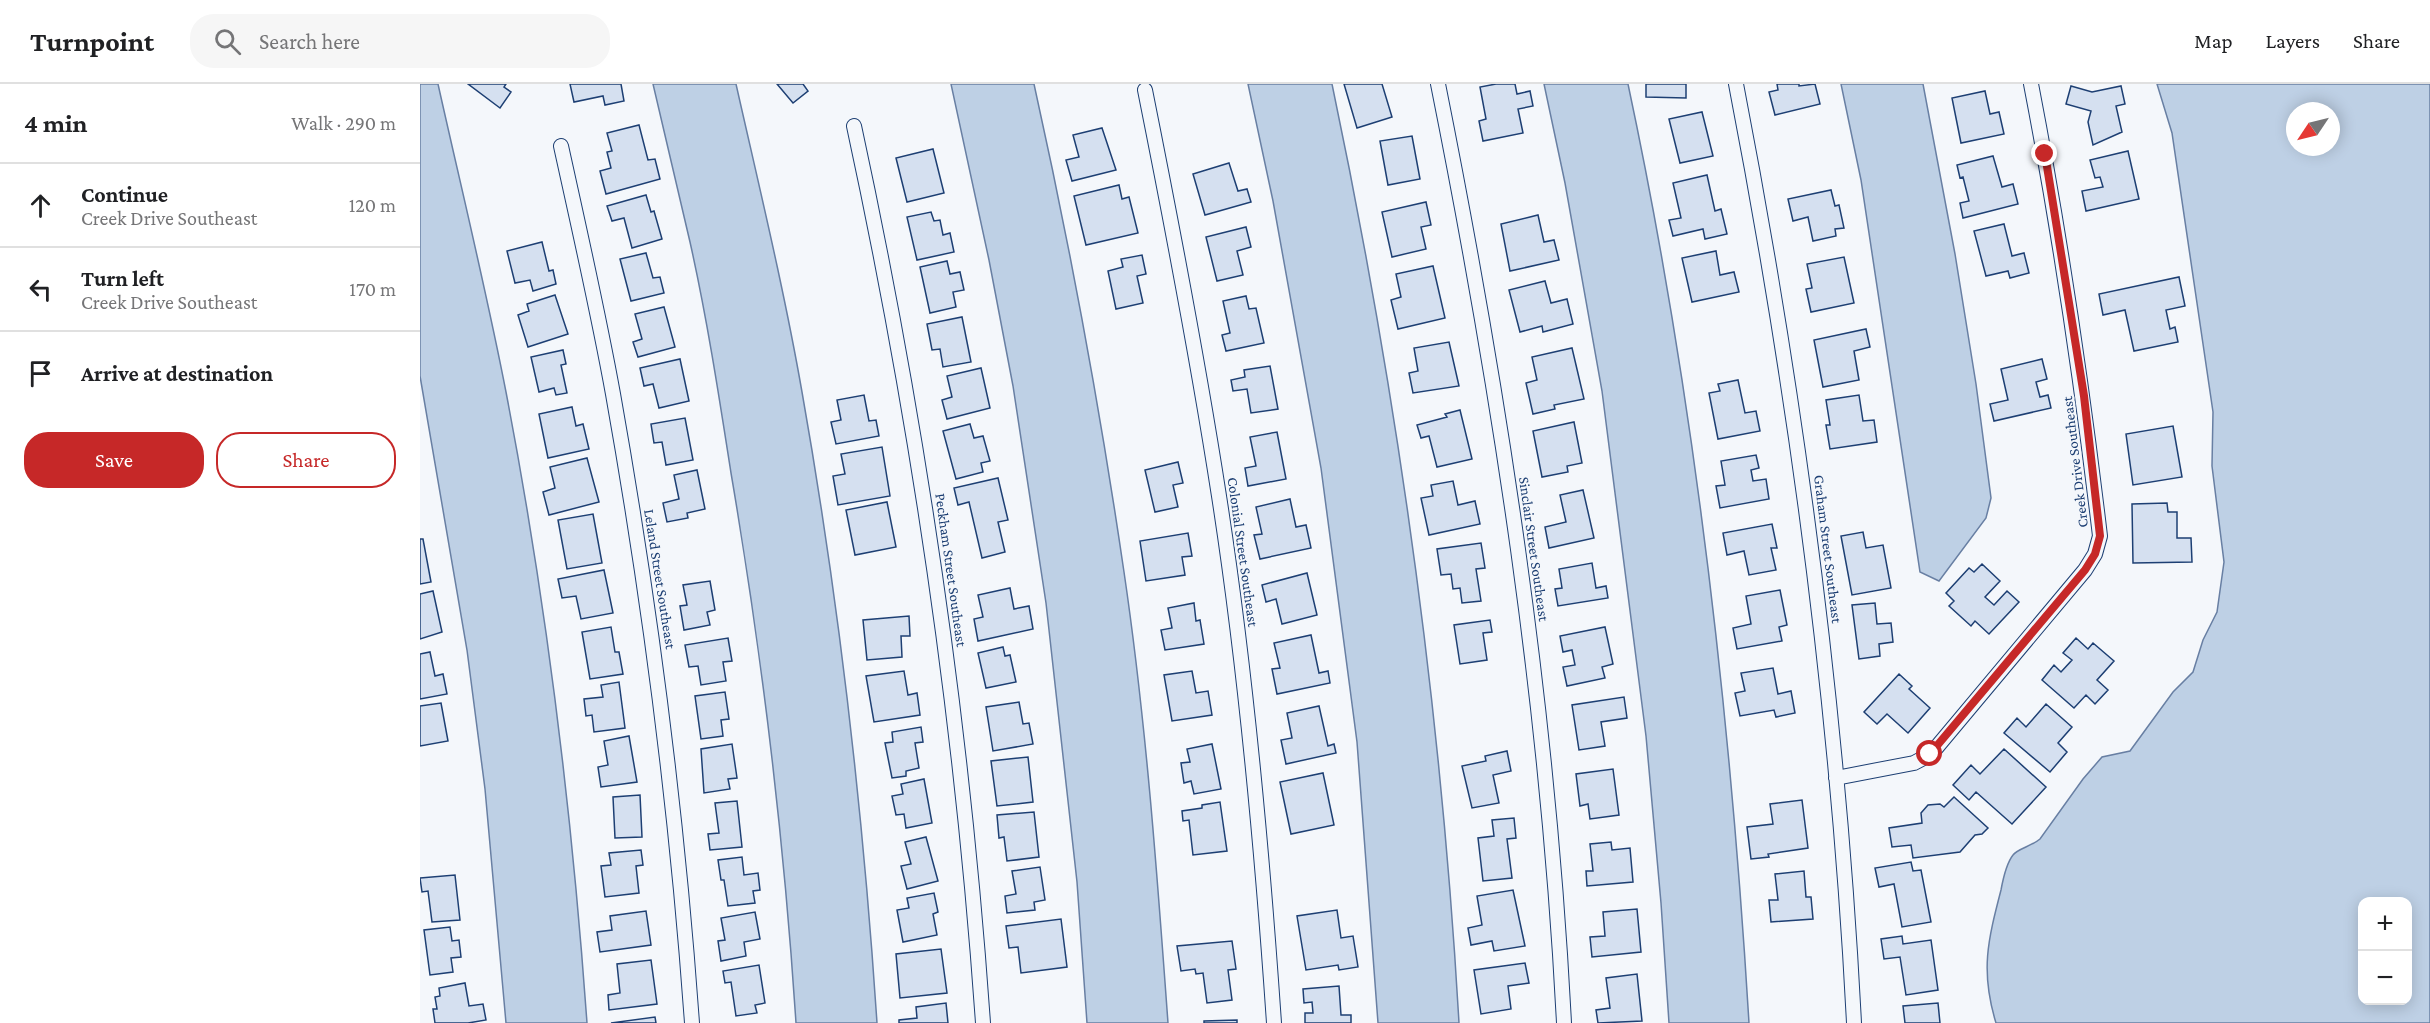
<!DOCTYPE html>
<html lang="en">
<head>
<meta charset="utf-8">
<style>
  body { margin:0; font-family:"Crimson Pro",serif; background:#f6f6f6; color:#202124 }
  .controls { position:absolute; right:18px; bottom:18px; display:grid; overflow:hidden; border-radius:12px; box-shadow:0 3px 15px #0003 }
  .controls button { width:54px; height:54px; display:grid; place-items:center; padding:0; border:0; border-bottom:2px solid #e0e0e0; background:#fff; color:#202124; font:30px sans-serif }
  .compass { position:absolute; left:1866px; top:18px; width:54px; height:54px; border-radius:50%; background:#fff; box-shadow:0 3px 15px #0003; rotate:235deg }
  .stop { position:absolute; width:18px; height:18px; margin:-14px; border:4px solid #c62828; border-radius:50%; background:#fff }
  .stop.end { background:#c62828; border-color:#fff; box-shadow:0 2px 6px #0008 }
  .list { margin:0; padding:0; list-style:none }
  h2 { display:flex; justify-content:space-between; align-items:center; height:78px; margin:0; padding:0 24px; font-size:26px }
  h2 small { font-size:20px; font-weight:400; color:#757577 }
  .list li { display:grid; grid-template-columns:39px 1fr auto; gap:18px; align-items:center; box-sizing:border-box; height:84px; padding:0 24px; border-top:2px solid #e0e0e0 }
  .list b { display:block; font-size:22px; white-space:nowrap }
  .list p { margin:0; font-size:20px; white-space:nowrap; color:#757577 }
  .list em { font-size:20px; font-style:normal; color:#757577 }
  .actions { display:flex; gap:12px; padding:18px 24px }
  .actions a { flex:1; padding:14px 0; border:2px solid #c62828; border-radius:24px; text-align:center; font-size:21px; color:#c62828 }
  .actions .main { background:#c62828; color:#fff }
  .icon { flex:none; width:33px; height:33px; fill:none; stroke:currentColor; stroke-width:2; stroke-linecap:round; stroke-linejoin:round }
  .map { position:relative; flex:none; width:2010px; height:939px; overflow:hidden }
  header { display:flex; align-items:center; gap:36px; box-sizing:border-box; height:84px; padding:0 30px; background:#fff; border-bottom:2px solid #e0e0e0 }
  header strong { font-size:28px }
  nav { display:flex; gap:33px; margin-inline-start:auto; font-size:21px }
  .search { width:420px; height:54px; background:#f6f6f6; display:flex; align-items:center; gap:15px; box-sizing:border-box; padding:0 21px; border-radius:24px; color:#757577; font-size:22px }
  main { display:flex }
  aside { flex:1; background:#fff }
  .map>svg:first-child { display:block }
</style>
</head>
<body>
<header>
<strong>Turnpoint</strong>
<div class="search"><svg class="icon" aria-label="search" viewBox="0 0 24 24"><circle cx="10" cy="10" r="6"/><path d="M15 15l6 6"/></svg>Search here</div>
<nav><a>Map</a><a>Layers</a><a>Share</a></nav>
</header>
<main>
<aside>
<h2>4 min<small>Walk · 290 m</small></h2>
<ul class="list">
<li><svg class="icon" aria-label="ahead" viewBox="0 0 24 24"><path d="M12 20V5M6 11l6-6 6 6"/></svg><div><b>Continue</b><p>Creek Drive Southeast</p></div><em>120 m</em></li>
<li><svg class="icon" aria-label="left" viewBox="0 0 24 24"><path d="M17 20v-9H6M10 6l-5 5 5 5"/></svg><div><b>Turn left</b><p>Creek Drive Southeast</p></div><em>170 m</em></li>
<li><svg class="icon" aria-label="arrive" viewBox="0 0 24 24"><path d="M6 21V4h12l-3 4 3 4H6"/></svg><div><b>Arrive at destination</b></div></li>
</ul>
<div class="actions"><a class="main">Save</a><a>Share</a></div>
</aside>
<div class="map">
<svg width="2010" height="939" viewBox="0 0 2010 939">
  <rect width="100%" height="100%" fill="#f4f7fb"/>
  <!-- water -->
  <path fill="#bed0e5" stroke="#687fa3" stroke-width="1.5" fill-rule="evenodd" d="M0 0H18C41 103 66 205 86 308 126 516 152 728 167 939H86L65 705 47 566 0 292Z
    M233 0H316C339 102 364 205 382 308 419 517 443 727 457 939H376C364 754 342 571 311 389 299 312 287 234 270 158 258 105 245 53 233 0Z
    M531 0H614C650 162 680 324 704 488 726 637 737 788 748 939H667L657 798 626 519 593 302 569 176Z
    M828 0H912C977 309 1021 623 1039 939H958L937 658 901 384 853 117Z
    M1124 0H1208C1274 310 1310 623 1329 939H1249L1241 819 1226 652 1182 307 1145 99Z
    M1421 0H1503L1535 170 1556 300 1571 414 1566 434 1519 497 1500 488 1441 96Z
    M1737 0H2010V939H1576C1560 887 1568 856 1581 806 1583 795 1586 780 1593 771 1597 765 1612 762 1620 755L1663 695 1682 673 1710 667 1753 608 1773 588 1783 556 1797 528 1804 478 1792 382 1793 328 1752 49ZM1875 27H1911V63H1875ZM1942 818H1988V916H1942Z"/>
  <!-- building -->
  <path fill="#d5e0f0" stroke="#1d3f73" stroke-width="1.5" d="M48 0H86L84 3 91 8 80 24Z
    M150 0H201L204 17 185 21 183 12 154 18Z
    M357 0H383L388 7 373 19Z
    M924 0H962L972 33 937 44Z
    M1076 0H1095L1097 10 1110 7 1113 22 1098 25 1103 49 1063 57 1059 37 1066 35 1060 3Z
    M1226 0H1266V14L1226 13Z
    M1357 0H1379V2L1395 0 1400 20 1355 31 1349 8 1358 6Z
    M1651 2 1672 8 1701 2 1705 20 1696 22 1702 48 1673 61 1668 38 1671 27 1646 20Z
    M1565 7 1570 30 1579 28 1584 50 1541 59 1532 14Z
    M1282 28 1293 72 1260 79 1249 35Z
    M219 41 228 76 235 75 240 95 186 110 180 87 191 84 187 68 192 67 187 49Z
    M682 44 696 86 652 97 646 76 659 73 653 51Z
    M992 52 1000 95 968 101 960 57Z
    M513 65 524 109 487 118 476 74Z
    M1708 67 1719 115 1666 127 1662 107 1683 103 1680 93 1675 94 1670 76Z
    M1573 72 1582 103 1593 100 1598 120 1543 134 1540 119 1549 117 1543 93 1540 94 1537 81Z
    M809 79 818 107 827 105 831 118 785 131 773 90Z
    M1287 91 1295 127 1301 125 1307 150 1285 155 1283 145 1253 152 1249 136 1261 134 1253 99Z
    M699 101 702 115 709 113 718 149 666 161 654 112Z
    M1411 106 1415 122 1419 121 1424 144 1415 145 1416 152 1393 157 1388 133 1373 137 1368 115Z
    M226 111 231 128 234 127 242 155 212 164 204 134 192 137 187 122Z
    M1006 118 1011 141 1001 143 1006 165 972 173 962 128Z
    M511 128 514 137 520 136 523 151 530 149 534 168 497 176 487 133Z
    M1118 131 1124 158 1134 156 1139 176 1090 187 1081 140Z
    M1584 140 1592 172 1604 169 1609 189 1590 194 1588 187 1566 192 1554 147Z
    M826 143 831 163 817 167 823 191 797 197 786 153Z
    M122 158 129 187 133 186 136 200 113 207 110 196 95 199 87 167Z
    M1296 167 1300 191 1314 188 1319 208 1272 218 1262 174Z
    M226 169 233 194 240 193 244 209 211 217 200 175Z
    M722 171 726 190 717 192 723 219 696 225 688 187 703 183 701 175Z
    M1424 173 1434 219 1391 228 1386 205 1392 204 1387 180Z
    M527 177 530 190 540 188 544 206 533 208 536 223 510 229 500 183Z
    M1013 182 1025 234 978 245 971 216 981 213 976 190Z
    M1759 193 1765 222 1746 226 1750 245 1755 243 1758 258 1714 267 1705 226 1683 231 1679 210Z
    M1125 197 1131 219 1147 215 1153 240 1123 248 1122 242 1100 248 1089 206Z
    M135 211 148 250 108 263 98 231 109 227 107 220Z
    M826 212 829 225 836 224 844 259 806 267 802 251 810 249 803 217Z
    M244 223 255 263 218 273 213 258 222 255 215 230Z
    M542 233 551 278 523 283 520 265 512 266 507 240Z
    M1446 245 1450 263 1434 267 1439 296 1403 303 1394 256Z
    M1029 258 1039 302 993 309 989 289 998 287 994 264Z
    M1152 264 1164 315 1134 321 1135 325 1113 330 1106 299 1117 296 1112 273Z
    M143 266 146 280 141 281 147 309 136 311 134 304 119 308 111 273Z
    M260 275 269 317 239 324 233 300 224 302 220 284Z
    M1622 275 1627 295 1616 298 1620 313 1628 311 1631 324 1574 337 1570 320 1588 316 1581 285Z
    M850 282 858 325 831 329 827 305 813 307 811 296 825 293 824 286Z
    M561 284 570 324 527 335 522 316 532 313 527 292Z
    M1318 296 1325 329 1336 327 1340 347 1298 355 1289 309 1300 307 1298 300Z
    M444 311 449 337 456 336 459 352 416 360 411 338 421 336 417 316Z
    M1439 311 1443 337 1454 336 1457 358 1410 365 1406 341H1410L1406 316Z
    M152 323 156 342 163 340 169 365 128 374 119 330Z
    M1040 326 1052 375 1017 383 1009 352 1001 354 997 341 1027 333 1025 330Z
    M265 334 273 376 246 381 242 358 234 359 231 340Z
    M1154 338 1162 379 1147 382 1148 388 1122 393 1113 347Z
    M550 340 554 354 563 352 570 377 561 379 563 388 536 395 523 347Z
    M1753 342 1762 393 1713 401 1706 350Z
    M857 348 866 395 828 402 825 384 836 382 830 353Z
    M462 363 470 412 418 421 413 392 425 390 421 370Z
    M1336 371 1339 384 1331 386 1333 397 1346 395 1349 415 1300 424 1296 402 1305 401 1301 377Z
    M167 374 179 418 129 431 123 408 135 404 130 383Z
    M758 378 763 399 753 401 758 423 735 428 725 386Z
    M277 386 285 425 267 429 268 434 247 438 243 419 259 415 254 391Z
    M578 394 588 436 578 438 585 468 562 474 549 418 538 421 534 404Z
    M1033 397 1038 421 1055 417 1060 440 1009 451 1001 414 1013 412 1011 401Z
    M1163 406 1174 454 1129 464 1125 443 1146 438 1140 411Z
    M870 415 876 443 886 441 891 464 840 475 834 451 842 450 836 423Z
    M467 418 476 463 435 471 426 426Z
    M1747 419 1748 428H1757V454H1771L1772 478 1713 479 1712 420Z
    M173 430 182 479 147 485 138 436Z
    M1352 440 1357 464H1351L1356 486 1329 491 1324 467 1307 471 1303 449Z
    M1443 448 1446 464 1463 461 1471 504 1432 511 1421 452Z
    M768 449 772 472 762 473 765 491 726 497 720 457Z
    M0 455H3L11 498 0 500Z
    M1061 459 1065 484 1056 485 1061 517 1042 519 1040 504 1033 505 1031 490 1021 491 1017 465Z
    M1172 479 1176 504 1186 502 1188 514 1138 522 1135 505 1142 504 1139 485Z
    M1562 480 1580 497 1565 513 1574 521 1587 507 1599 518 1569 550 1555 537 1551 542 1529 522 1534 517 1526 509 1549 484 1554 488Z
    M184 486 193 529 161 535 156 512 142 514 138 495Z
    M887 489 897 531 862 540 856 515 846 518 842 501Z
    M290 497 295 526 287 528 290 541 264 546 260 522 267 521 263 501Z
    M590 504 594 525 609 522 613 545 558 557 554 535 563 533 558 511Z
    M1360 506 1367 541 1359 543 1362 557 1317 565 1313 544 1331 540 1326 512Z
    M13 507 22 548 0 555V510Z
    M774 519 776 537 780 536 784 560 745 566 741 546 752 544 748 524Z
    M1455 519 1457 540 1471 539 1473 558 1459 560 1460 572 1439 575 1432 521Z
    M489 532 490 552H481L482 573 447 576 443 536Z
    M1070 536 1072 548 1063 549 1067 576 1040 580 1034 541Z
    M191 543 195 568H199L203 590 170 595 162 548Z
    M1185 543 1193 580 1182 583 1185 594 1147 602 1143 583 1155 581 1152 566 1143 568 1140 552Z
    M891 551 899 589 908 587 910 599 857 610 852 585 860 584 854 559Z
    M308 554 312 577 303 578 306 597 281 601 278 582 269 583 265 561Z
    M1656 554 1668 565 1673 559 1694 577 1677 596 1688 606 1675 620 1666 611 1654 624 1622 596 1634 581 1641 588 1652 576 1643 569Z
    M583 563 585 572 590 571 596 598 566 604 558 569Z
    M10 568 15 592 23 590 27 610 0 615V570Z
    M1353 584 1358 610 1371 607 1375 629 1356 633 1354 626 1320 632 1315 609 1325 607 1321 589Z
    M484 587 488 611 497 609 500 631 454 638 446 592Z
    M772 587 776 609 788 607 792 631 752 637 744 591Z
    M1479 590 1492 602 1489 605 1510 624 1488 649 1467 630 1457 640 1444 628Z
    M199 598 205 644 174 648 172 631 166 632 164 615 183 613 181 601Z
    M305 608 309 635 301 636 303 652 281 655 275 612Z
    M1204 613 1207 634 1181 638 1185 662 1159 666 1152 621Z
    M599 618 603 640 609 639 613 660 573 667 566 623Z
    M21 619 28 657 0 662V622Z
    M1626 620 1652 643 1638 659 1647 668 1630 688 1584 649 1597 634 1606 643Z
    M899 622 908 662 914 660 916 669 866 680 861 656 872 654 867 629Z
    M501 643 503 658 495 659 499 684 486 687V692L472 694 465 659 473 658 472 648Z
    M209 652 217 698 181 703 178 683 188 681 184 657Z
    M312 660 317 694 308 695 310 705 284 709 281 665Z
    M792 660 801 705 774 710 771 697 764 699 761 679 770 678 767 665Z
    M1584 665 1626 703 1592 740 1556 708 1549 716 1533 701 1551 681 1560 690Z
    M1087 667 1091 687 1073 691 1079 719 1052 724 1042 682 1066 677 1065 672Z
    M608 673 613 718 577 722 571 677Z
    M1193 685 1199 731 1170 735 1168 720 1160 722 1156 690Z
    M903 689 914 741 871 750 860 698Z
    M504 695 512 739 486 744 484 730 476 731 472 712 483 710 481 700Z
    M220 711 222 753 195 754 193 713Z
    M1534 713 1568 744 1562 750 1555 751 1540 768 1493 774 1491 761 1472 763 1469 744 1502 739 1501 729 1508 721 1520 720 1524 723Z
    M1382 716 1388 764 1348 770 1349 773 1331 775 1327 743 1353 740 1350 720Z
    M317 717 322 763 290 766 288 750 299 749 295 719Z
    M800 718 807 767 773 771 769 736 763 737 762 727 782 724V721Z
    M614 728 619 773 587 777 584 753 579 754 577 731Z
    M1094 734 1096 754 1087 755 1092 794 1063 797 1058 754 1074 752 1072 736Z
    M506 753 518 797 487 805 481 782 491 780 485 758Z
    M1191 758 1192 766 1210 764 1213 798 1167 802 1166 787H1173L1170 760Z
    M221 766 223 781 216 782 219 809 185 813 181 782 191 781 189 769Z
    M322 773 324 791 338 789 340 806 333 807 335 819 308 822 304 796H301L298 776Z
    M1491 778 1493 787 1501 786 1511 838 1482 843 1474 800 1459 803 1455 784Z
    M620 783 625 816 614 818 615 826 587 829 585 812 596 810 592 787Z
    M1384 787 1386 813H1391L1393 835 1351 838 1349 816H1358L1355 790Z
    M35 791 40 836 12 838 8 807 2 808 0 794Z
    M1093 806 1105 862 1074 867 1072 857 1051 861 1048 844 1062 841 1057 812Z
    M514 809 518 828 513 830 517 851 483 858 477 826 489 824 487 814Z
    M1217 825 1221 868 1172 873 1170 853 1185 852 1183 828Z
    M917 826 921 854 933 852 938 883 919 886 918 881 886 886 877 832Z
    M226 827 231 861 180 868 177 848 192 846 190 832Z
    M335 828 340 855 324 858 326 872 301 877 298 857 305 856 301 834Z
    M641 835 647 883 601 889 598 863 589 864 586 842Z
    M30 843 32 857 39 856 41 873 31 874 33 888 10 891 4 846Z
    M1482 852 1483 860 1511 856 1518 906 1486 911 1480 873 1464 875 1461 855Z
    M812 857 816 885 808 886 812 916 787 919 783 889 776 890 775 885 761 887 757 862Z
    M521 865 527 909 480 914 476 870Z
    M231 876 237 920 189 926 188 911 200 909 197 880Z
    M1105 879 1109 899 1088 902 1091 925 1061 930 1054 886Z
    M339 881 345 919 335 921 337 929 316 932 311 898 305 899 303 887Z
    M1217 890 1222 937 1178 939 1176 926 1190 924 1186 894Z
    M45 899 49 922 63 920 66 936 48 939H15L13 925H17L15 913 20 912 19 904Z
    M919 902 921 931H931V939H885V929H893L892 918 884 919 883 905Z
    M526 919 528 939H479V936L497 934 496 923Z
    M1518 919 1520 939H1485L1483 922Z
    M235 933 236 939H191Z
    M817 936V939H784V937Z"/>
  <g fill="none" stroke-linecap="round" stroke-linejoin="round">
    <defs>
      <path id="minor" d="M1018 0C1080 310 1128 623 1144 939
        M1316 0C1376 310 1418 623 1434 939
        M725 6C752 141 778 276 799 412 826 586 842 763 854 939
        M434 42C498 338 542 637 563 939
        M141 62C159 144 178 227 193 310 230 518 257 728 272 939
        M1416 694 1494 679 1511 670 1665 486 1675 470 1680 452C1662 300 1640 150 1611 0"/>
    </defs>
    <!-- minor casing -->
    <use href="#minor" stroke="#1d3f73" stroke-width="16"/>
    <!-- minor -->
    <use href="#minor" stroke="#f4f7fb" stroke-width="14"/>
  </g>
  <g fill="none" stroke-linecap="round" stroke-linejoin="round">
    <!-- route -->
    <path stroke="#c62828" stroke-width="8" d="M1510 670 1665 486 1675 470 1680 452 1664 312 1625 70"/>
  </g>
  <g text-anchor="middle" stroke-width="4.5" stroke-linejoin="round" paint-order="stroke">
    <!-- street labels -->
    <g font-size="15" fill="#1d3f73" stroke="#f4f7fb">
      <text transform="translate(1655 378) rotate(-97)" y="5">Creek Drive Southeast</text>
      <text transform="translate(1114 465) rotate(82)" y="5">Sinclair Street Southeast</text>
      <text transform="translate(1408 465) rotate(83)" y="5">Graham Street Southeast</text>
      <text transform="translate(823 468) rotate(82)" y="5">Colonial Street Southeast</text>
      <text transform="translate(531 486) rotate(82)" y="5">Peckham Street Southeast</text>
      <text transform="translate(240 495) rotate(81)" y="5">Leland Street Southeast</text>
    </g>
  </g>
</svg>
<div class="controls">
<button>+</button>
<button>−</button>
</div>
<svg class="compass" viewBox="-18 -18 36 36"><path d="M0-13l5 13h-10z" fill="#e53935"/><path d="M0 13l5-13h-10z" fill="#757577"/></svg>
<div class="stop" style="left:1510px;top:670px"></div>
<div class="stop end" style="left:1625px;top:70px"></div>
</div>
</main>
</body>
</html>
